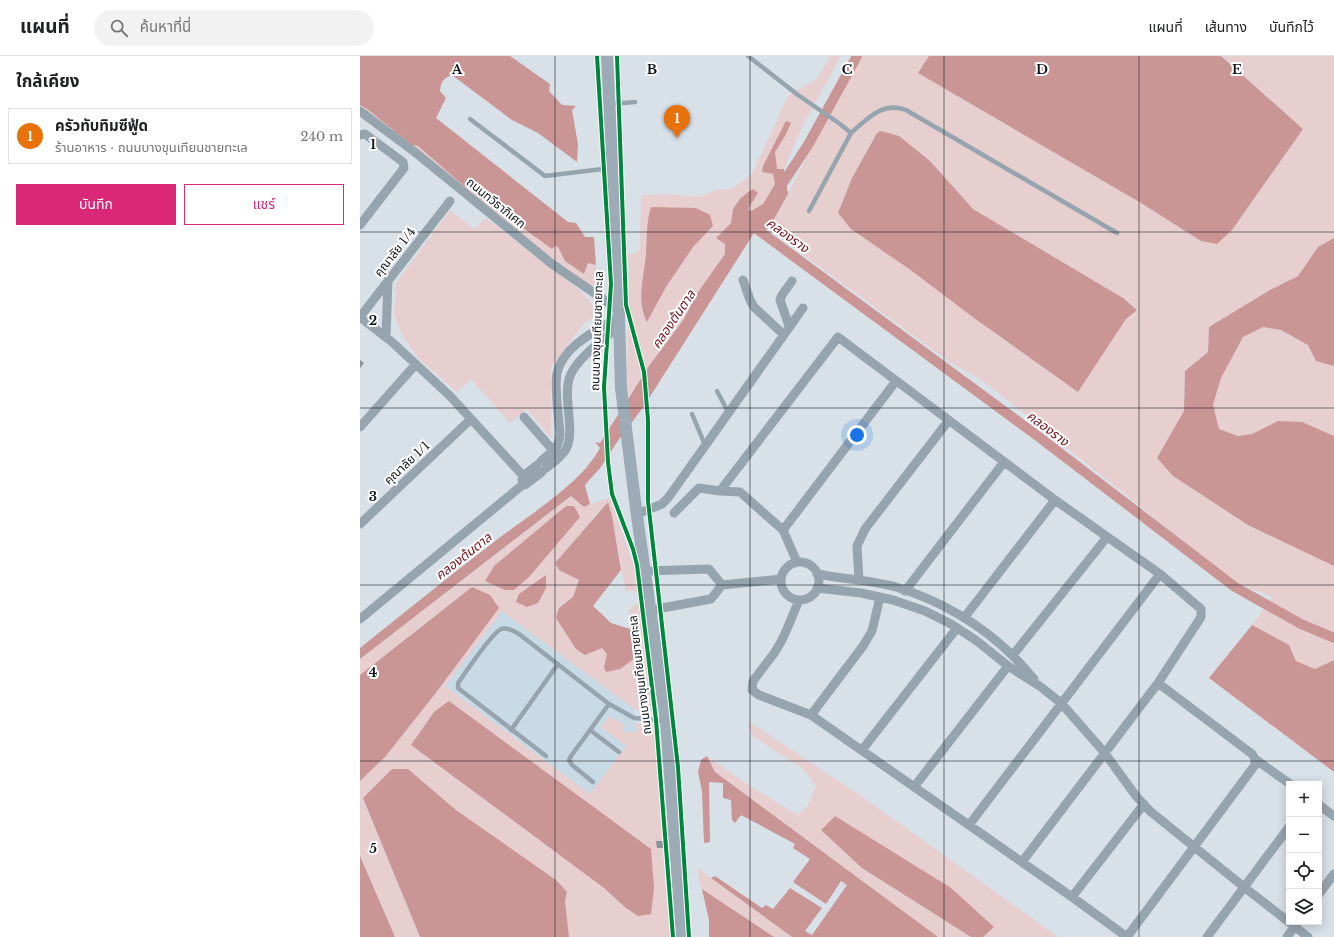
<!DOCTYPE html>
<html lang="th">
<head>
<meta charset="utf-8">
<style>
  body { margin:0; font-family:"Libre Baskerville","Noto Sans Thai",serif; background:#f2f2f2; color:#202124 }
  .controls { position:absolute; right:12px; bottom:12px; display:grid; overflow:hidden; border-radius:0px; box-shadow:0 2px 10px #0003 }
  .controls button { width:36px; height:36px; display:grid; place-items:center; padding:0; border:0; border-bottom:1px solid #e0e0e0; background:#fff; color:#202124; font:20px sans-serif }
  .you { position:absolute; left:497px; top:379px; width:14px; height:14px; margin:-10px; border:3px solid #fff; border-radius:50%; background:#1a73e8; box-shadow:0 0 0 6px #1a73e833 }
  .badge { display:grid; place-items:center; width:26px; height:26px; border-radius:50%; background:#db2777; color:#fff; font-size:13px; font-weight:700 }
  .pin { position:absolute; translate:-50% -33px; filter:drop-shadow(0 1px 2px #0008) }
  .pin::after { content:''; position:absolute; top:21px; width:14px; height:12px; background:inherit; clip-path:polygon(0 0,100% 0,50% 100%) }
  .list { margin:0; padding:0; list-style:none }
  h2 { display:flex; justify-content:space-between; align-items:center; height:52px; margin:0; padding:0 16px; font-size:17px }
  h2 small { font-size:13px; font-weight:400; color:#757577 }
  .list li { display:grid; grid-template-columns:26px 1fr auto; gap:12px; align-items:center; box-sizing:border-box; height:56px; margin:0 8px 8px; padding:0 8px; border:1px solid #e0e0e0; border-radius:0px }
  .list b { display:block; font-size:15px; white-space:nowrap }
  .list p { margin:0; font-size:13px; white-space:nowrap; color:#757577 }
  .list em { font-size:13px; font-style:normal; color:#757577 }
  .actions { display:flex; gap:8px; padding:12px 16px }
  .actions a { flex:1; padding:9px 0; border:1px solid #db2777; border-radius:0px; text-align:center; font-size:14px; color:#db2777 }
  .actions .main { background:#db2777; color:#fff }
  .icon { flex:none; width:22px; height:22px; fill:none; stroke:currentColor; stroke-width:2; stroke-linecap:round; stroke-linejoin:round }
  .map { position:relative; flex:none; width:974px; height:881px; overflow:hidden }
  header { display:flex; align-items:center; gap:24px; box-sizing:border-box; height:56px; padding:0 20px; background:#fff; border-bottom:1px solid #e0e0e0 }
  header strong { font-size:19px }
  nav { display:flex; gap:22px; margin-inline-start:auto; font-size:14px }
  .search { width:280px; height:36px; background:#f2f2f2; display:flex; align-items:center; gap:10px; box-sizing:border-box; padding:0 14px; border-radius:22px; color:#757577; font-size:15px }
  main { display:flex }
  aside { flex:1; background:#fff }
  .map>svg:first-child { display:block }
</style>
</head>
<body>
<header>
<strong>แผนที่</strong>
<div class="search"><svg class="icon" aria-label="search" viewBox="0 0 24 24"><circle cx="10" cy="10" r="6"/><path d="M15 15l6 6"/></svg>ค้นหาที่นี่</div>
<nav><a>แผนที่</a><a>เส้นทาง</a><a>บันทึกไว้</a></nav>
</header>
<main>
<aside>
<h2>ใกล้เคียง<small></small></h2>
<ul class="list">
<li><span class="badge" style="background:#e8710a">1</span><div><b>ครัวทับทิมซีฟู้ด</b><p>ร้านอาหาร · ถนนบางขุนเทียนชายทะเล</p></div><em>240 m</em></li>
</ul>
<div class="actions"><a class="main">บันทึก</a><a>แชร์</a></div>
</aside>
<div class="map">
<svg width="974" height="881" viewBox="0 0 974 881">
  <rect width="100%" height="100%" fill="#d8e1e8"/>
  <!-- built -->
  <path fill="#c9dae7" d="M142 554 274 648 289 782 85 630Z"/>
  <!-- green -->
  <path fill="#e7cecf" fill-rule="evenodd" d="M467 0H481L443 69 424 113 417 114 415 96 425 80 403 110 402 116 413 118 415 128 403 148 391 155 388 153 398 137H387L373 153 371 167 356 182 365 188V198L336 239 324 263 289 310 269 340 267 330 269 222 268 199 280 195 281 139 307 138 340 141 356 134 372 133 392 118 428 40 456 23 470 2ZM288 161 353 170 333 191 306 231 287 266 283 258Z
    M503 0H569L558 17 781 147 841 185 857 188 872 174 943 73 861 0H974V182L958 191 938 220 910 234 849 271 848 296 825 315 824 355 797 402 813 420 888 469 974 510V604L955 613 936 605 929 589 892 569 913 541 876 527 622 324 591 307 430 189 409 172 428 138 460 74ZM517 77 570 105 613 153 763 242 777 253 766 263 718 336 614 262 478 157 492 122Z
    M0 49 7 53 52 89 58 90 104 130 112 133 121 144 130 145 154 163 159 169 195 190 198 191 205 205 224 218 228 207 236 209 238 231 221 225 0 53Z
    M90 154 114 173 126 162 221 235 240 257 223 268 191 312V382L167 353 150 367 111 323 97 336 59 303 43 281 34 259 36 227Z
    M903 271 921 274 948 289 957 305 974 310V380L918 365C894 377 885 386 859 373L853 349 861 322 883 281Z
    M212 440 224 451 230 448 250 442 273 508 280 538 271 534 266 536 252 460 247 446 195 507 199 514 219 524 213 541 199 552 225 599 242 592 247 598 244 611 246 616 275 602 270 573 269 554 274 549 280 548 294 645 289 654H275L142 555 85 630 230 738 266 690 241 671 249 660 263 668 264 676H277L276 667 295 668 303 799 310 881H209L205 845 207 836 96 754 48 713 3 742 60 881H35L0 800V725L25 701 75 638 112 531 0 619V603ZM214 450 125 525 134 510 206 451ZM74 656 266 852 244 832 51 689Z
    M388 665 504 742 698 881H623L634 871 461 774 502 812 611 881H578L355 716 347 700 393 732 438 759 447 751 456 730 442 712 392 680Z
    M338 812 351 822 431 881H414L342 833 339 825Z"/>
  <!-- water -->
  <path fill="#ca9595" d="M0 0H150L190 28 189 35 202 49 216 50 212 54 218 88 217 106 178 77 152 64 92 19C83 22 81 26 80 35L86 42 76 62 208 166 216 167 225 181H234L236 209 228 207 224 218 205 205 198 191 195 190 192 193 159 169 154 163 148 162 130 145 121 144 112 133 104 130 58 90 52 89 7 53 0 49Z
    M569 0H861L943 73 872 174 857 188 841 185 781 147 558 17Z
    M426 65 431 67 425 80 415 96 417 113H424L428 138 409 172 394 177 284 350 257 386 241 411 225 429 230 448 224 451 211 440 0 603V592C43 558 85 523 129 490 163 462 219 431 240 392L235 386 240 387 289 310 324 263 336 239 365 198V188L356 182 371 167 373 153 380 143 387 137 393 133 398 137 388 153 391 155 403 148 415 128 413 118 402 116 403 110Z
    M521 75 539 80 570 105 613 153 763 242 777 254 766 263 718 336 614 262 552 215 491 173 478 157 492 122 517 77Z
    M291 151 336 152 350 159 353 170 333 191 306 231 287 266C276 245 284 221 286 198 287 182 286 167 291 151Z
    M974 182V310L956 305 948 289 921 274 903 271 883 281 861 322 853 349 859 373 878 380 892 378 918 365 942 366 974 380V510L888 469 813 420 797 402 824 355 825 315 848 296 849 271 910 234 938 220 958 191Z
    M248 446 252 460 261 514 233 550 251 567 270 573 275 602 260 613 246 616 244 611 247 598 242 592 225 599 216 593 196 562 199 552 213 541 219 524 199 514 195 507Z
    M206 450H214L220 461 169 521 154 534H145L125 525 134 510Z
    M186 519V532L178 547 167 551 156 546 159 538Z
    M112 531 130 539 139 552 75 638 25 701 0 725V619Z
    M892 569 929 589 936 605 955 613 974 604V716L849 622Z
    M89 645 291 793 294 832 291 858 278 860 266 852 244 832 51 689 74 656Z
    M347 700 355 716 578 881H432L351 822 355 820 402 852 406 849 413 853 430 832 462 852 445 875 452 879 487 829 481 825 466 848 433 826 450 803 433 792 435 788 381 759 375 767 372 764 371 744 363 742V727L349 726 350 786 344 787 342 735 338 716 341 704Z
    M32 713H48L96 754 196 824 207 836 205 845 209 881H60L3 742Z
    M475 760 591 832 634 871 623 881H611L502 812 461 774Z
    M0 800 35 881H0Z
    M342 833 414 881H349V864Z"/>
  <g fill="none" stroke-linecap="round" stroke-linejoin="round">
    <!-- canal -->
    <path stroke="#ca9595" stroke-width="10" d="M419 133 448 89 497 0
      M394 171 679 381 875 531 941 568 974 582"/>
  </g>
  <!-- building -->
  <path fill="#8c9298" d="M0 304 4 307 0 312Z
    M296 785H304V792H297Z"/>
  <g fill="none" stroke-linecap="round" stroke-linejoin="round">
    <!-- service -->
    <path stroke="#96a4ae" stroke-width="4.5" d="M388 0 438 39 480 68 491 77C507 63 523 45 546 54L757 177
      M251 48 275 46
      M110 63 185 120 251 112
      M449 155 491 77
      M357 335 368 356
      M332 358 345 389
      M249 648 230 674 259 696
      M151 674 198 608
      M230 674 211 700 209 704 212 709 233 726
      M186 700 98 632V627C105 617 132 577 141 573 148 571 153 575 159 578L249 648 274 662 305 665"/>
    <!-- minor -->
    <path stroke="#96a4ae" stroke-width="9" d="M0 55 56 97 192 208 259 254
      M0 79 5 78 43 106 44 112 0 169
      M383 224 390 244 394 251 423 278
      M0 261 32 286 90 340 169 426
      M0 261 90 145
      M429 270 420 244 422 239 432 225
      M26 281 28 224
      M164 361 197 399
      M0 371 56 308
      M181 405C191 396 199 393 200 378 199 363 194 331 197 317 204 289 236 275 259 261
      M186 412C193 407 201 401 206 393 216 376 202 341 210 320 217 302 244 283 259 270
      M162 424 163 420 177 409
      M165 429 182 416
      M360 435 478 281 695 444
      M314 457 339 432 360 435 380 436 423 474 437 506
      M277 458 302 448 308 442 443 252
      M0 468 111 363
      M423 474 536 325
      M421 525a19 19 0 1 1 38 0a19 19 0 1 1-38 0Z
      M285 515 349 513 362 529
      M457 518C483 523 510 524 536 531 579 544 621 568 653 600 660 607 667 615 674 623
      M499 524 497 490 505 473 589 364
      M457 532 501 537 533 544 565 555 591 568 617 585 648 610 681 631 701 647 744 696 776 740 791 756 884 831 948 881
      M545 535 644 406
      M439 544 427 573 422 584 415 596 393 625 392 634 399 639 451 659 712 841 767 881
      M291 554 351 543 362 529 421 523
      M604 562 695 444 800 518 841 553V561L798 627 662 806
      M0 563 160 431
      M653 599 747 481
      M451 659 503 590 512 575 520 541
      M502 694 597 572
      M895 703 930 728
      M554 731 648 610
      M959 749 974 760
      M609 769 800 518
      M959 838 974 818
      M712 841 784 748
      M767 881 895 709V703L892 698 798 627
      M847 881 929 771
      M927 881 938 866"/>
    <!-- secondary -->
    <path stroke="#9cabb5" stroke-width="12" d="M247 0 258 226 261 332 276 453 306 665 322 881"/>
    <defs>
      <path id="cycleway" d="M237 0 251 228 244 331 248 406 252 438 273 493 277 509 296 664 313 881
        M257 0 266 249 284 316 288 364V445L318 711 329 881"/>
    </defs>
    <!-- cycleway casing -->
    <use href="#cycleway" stroke="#fff" stroke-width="6"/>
    <!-- cycleway -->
    <use href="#cycleway" stroke="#00873e" stroke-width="4"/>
  </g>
  <!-- grid -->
  <path fill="none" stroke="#0d1318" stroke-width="1" stroke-opacity="0.55" d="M195 0V881M390 0V881M584 0V881M779 0V881M0 176H974M0 352H974M0 529H974M0 705H974"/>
  <g text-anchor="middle" stroke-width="4" stroke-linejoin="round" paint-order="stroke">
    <!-- street labels -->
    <g font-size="12" fill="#0d1318" stroke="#fff">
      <text transform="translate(136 147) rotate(39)" y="4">ถนนทวีธาภิเศก</text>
      <text transform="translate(35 196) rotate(-52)" y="4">คุณาลัย 1/4</text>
      <text transform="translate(237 275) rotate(-88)" y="4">ถนนบางขุนเทียนชายทะเล</text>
      <text transform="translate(47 407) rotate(-43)" y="4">คุณาลัย 1/1</text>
      <text transform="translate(280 619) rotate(-97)" y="4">ถนนบางขุนเทียนชายทะเล</text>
    </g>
    <!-- water labels -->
    <g font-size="13" font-style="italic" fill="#710f18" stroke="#fff">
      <text transform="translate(428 179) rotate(36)" y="5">คลองราง</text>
      <text transform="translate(313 263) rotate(-56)" y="5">คลองต้นตาล</text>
      <text transform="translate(688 372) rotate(37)" y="5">คลองราง</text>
      <text transform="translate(103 500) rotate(-38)" y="5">คลองต้นตาล</text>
    </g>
  </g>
  <g font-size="13" text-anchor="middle" font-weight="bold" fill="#0d1318" stroke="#fff" stroke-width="4" stroke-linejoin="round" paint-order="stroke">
    <text x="97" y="18">A</text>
    <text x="292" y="18">B</text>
    <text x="487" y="18">C</text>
    <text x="682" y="18">D</text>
    <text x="877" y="18">E</text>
    <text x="13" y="93">1</text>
    <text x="13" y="269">2</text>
    <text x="13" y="445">3</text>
    <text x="13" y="621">4</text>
    <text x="13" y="797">5</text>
  </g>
</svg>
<div class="controls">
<button>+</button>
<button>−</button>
<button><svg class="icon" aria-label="locate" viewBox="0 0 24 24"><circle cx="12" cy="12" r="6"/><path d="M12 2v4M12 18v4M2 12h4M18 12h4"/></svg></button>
<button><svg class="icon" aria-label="layers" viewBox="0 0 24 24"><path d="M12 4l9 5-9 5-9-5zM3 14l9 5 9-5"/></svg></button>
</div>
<div class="you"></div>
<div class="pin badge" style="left:317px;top:82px;background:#e8710a">1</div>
</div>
</main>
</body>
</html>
